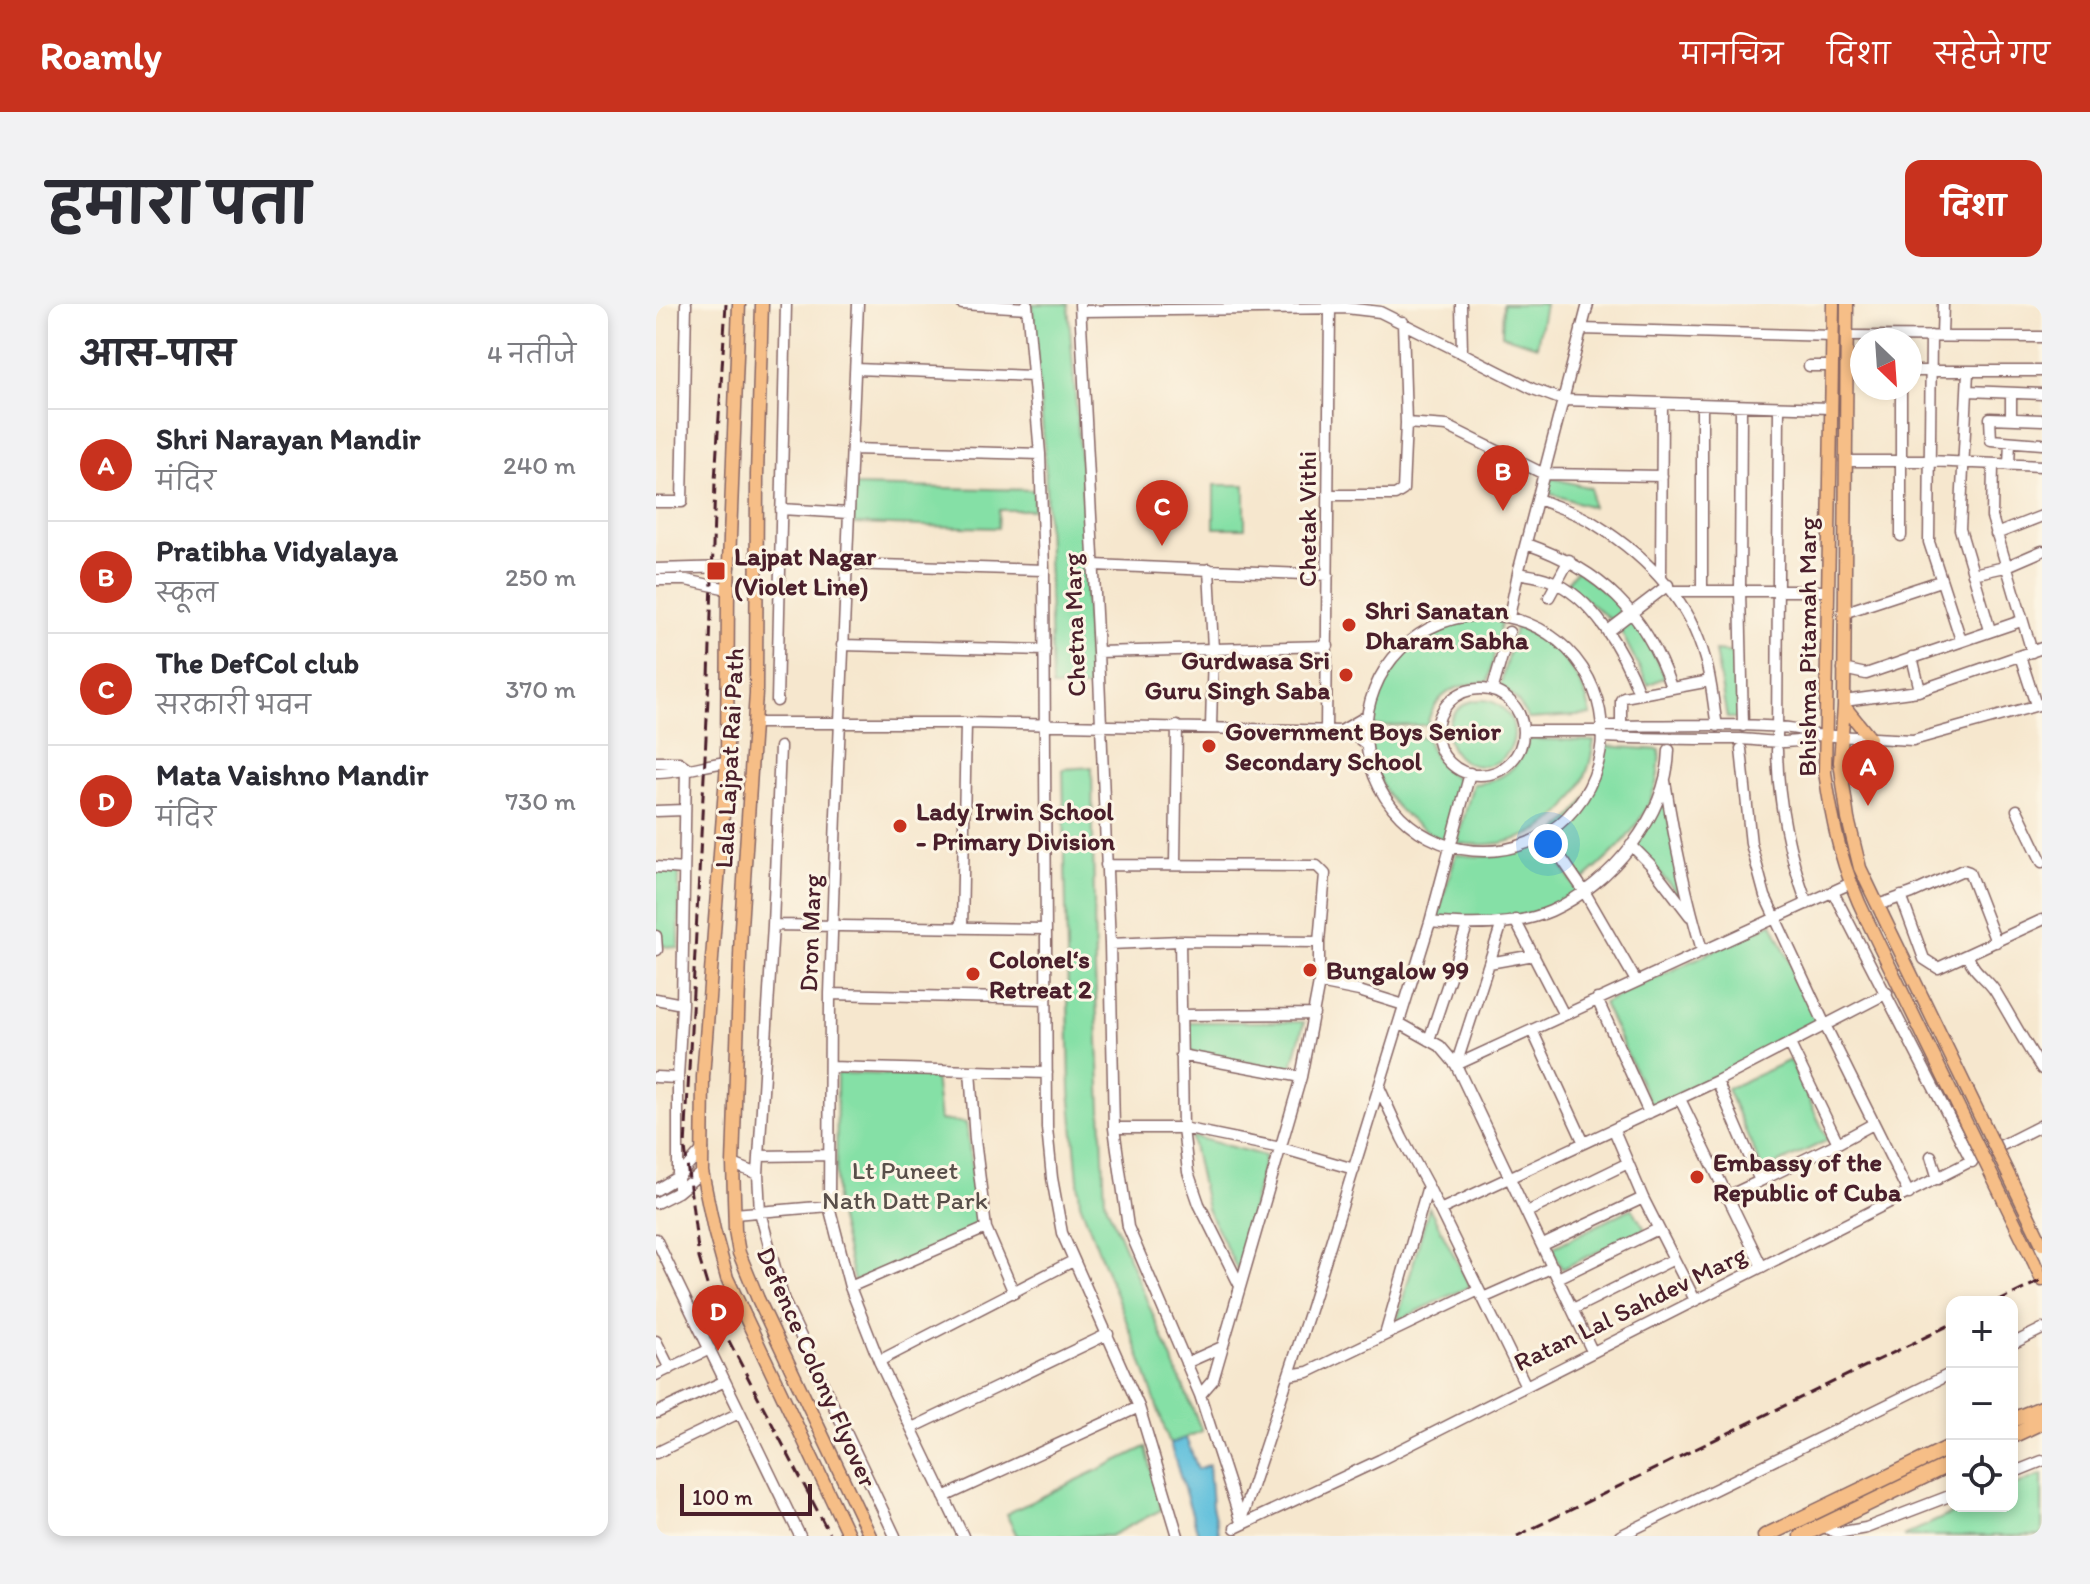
<!DOCTYPE html>
<html lang="hi">
<head>
<meta charset="utf-8">
<style>
  body { margin:0; font-family:Itim,"Playpen Sans Deva",sans-serif; background:#f2f2f3; color:#2b2b33 }
  .controls { position:absolute; right:24px; bottom:24px; display:grid; overflow:hidden; border-radius:16px; box-shadow:0 4px 12px #0003 }
  .controls button { width:72px; height:72px; display:grid; place-items:center; padding:0; border:0; border-bottom:2px solid #e1e1e2; background:#fff; color:#2b2b33; font:40px sans-serif }
  .compass { position:absolute; left:1194px; top:24px; width:72px; height:72px; border-radius:50%; background:#fff; box-shadow:0 4px 12px #0003; rotate:155deg }
  .scale { position:absolute; left:24px; bottom:20px; width:132px; box-sizing:border-box; padding-left:8px; border:4px solid #4a1f2b; border-top:0; font-size:22px; line-height:28px; white-space:nowrap; color:#4a1f2b; -webkit-text-stroke:6px #fcf5e5; paint-order:stroke }
  .you { position:absolute; left:892px; top:540px; width:28px; height:28px; margin:-20px; border:6px solid #fff; border-radius:50%; background:#1a73e8; box-shadow:0 0 0 12px #1a73e833 }
  .badge { display:grid; place-items:center; width:52px; height:52px; border-radius:50%; background:#c8321e; color:#fff; font-size:26px; font-weight:700 }
  .pin { position:absolute; translate:-50% -66px; filter:drop-shadow(0 2px 4px #0008) }
  .pin::after { content:''; position:absolute; top:42px; width:28px; height:24px; background:inherit; clip-path:polygon(0 0,100% 0,50% 100%) }
  .list { margin:0; padding:0; list-style:none }
  h2 { display:flex; justify-content:space-between; align-items:center; height:104px; margin:0; padding:0 32px; font-size:34px }
  h2 small { font-size:26px; font-weight:400; color:#7c7c81 }
  .list li { display:grid; grid-template-columns:52px 1fr auto; gap:24px; align-items:center; box-sizing:border-box; height:112px; padding:0 32px; border-top:2px solid #e1e1e2 }
  .list b { display:block; font-size:30px; white-space:nowrap }
  .list p { margin:0; font-size:26px; white-space:nowrap; color:#7c7c81 }
  .list em { font-size:26px; font-style:normal; color:#7c7c81 }
  .icon { flex:none; width:44px; height:44px; fill:none; stroke:currentColor; stroke-width:2; stroke-linecap:round; stroke-linejoin:round }
  .map { position:relative; flex:none; width:1386px; height:1232px; overflow:hidden; border-radius:16px }
  header { display:flex; align-items:center; gap:48px; box-sizing:border-box; height:112px; padding:0 40px; background:#c8321e; color:#fff }
  header strong { font-size:38px }
  nav { display:flex; gap:44px; margin-inline-start:auto; font-size:28px }
  .intro { display:flex; align-items:center; justify-content:space-between; box-sizing:border-box; height:192px; padding:0 48px }
  h1 { margin:0; font-size:56px }
  .button { padding:20px 36px; border-radius:16px; background:#c8321e; color:#fff; font-size:28px; font-weight:700 }
  main { display:flex; gap:48px; padding:0 48px }
  aside { flex:1; background:#fff; border-radius:16px; box-shadow:0 4px 12px #0003 }
  .map>svg:first-child { display:block }
</style>
</head>
<body>
<header>
<strong>Roamly</strong>
<nav><a>मानचित्र</a><a>दिशा</a><a>सहेजे गए</a></nav>
</header>
<div class="intro"><h1>हमारा पता</h1><a class="button">दिशा</a></div>
<main>
<aside>
<h2>आस-पास<small>4 नतीजे</small></h2>
<ul class="list">
<li><span class="badge">A</span><div><b>Shri Narayan Mandir</b><p>मंदिर</p></div><em>240 m</em></li>
<li><span class="badge">B</span><div><b>Pratibha Vidyalaya</b><p>स्कूल</p></div><em>250 m</em></li>
<li><span class="badge">C</span><div><b>The DefCol club</b><p>सरकारी भवन</p></div><em>370 m</em></li>
<li><span class="badge">D</span><div><b>Mata Vaishno Mandir</b><p>मंदिर</p></div><em>730 m</em></li>
</ul>
</aside>
<div class="map">
<svg width="1386" height="1232" viewBox="0 0 1386 1232">
  <rect width="100%" height="100%" fill="#fcf5e5"/>
  <filter id="ink" filterUnits="userSpaceOnUse"><feTurbulence type="fractalNoise" baseFrequency=".0125" numOctaves="2"/><feDisplacementMap in="SourceGraphic" scale="16" xChannelSelector="R" yChannelSelector="G"/><feConvolveMatrix kernelMatrix="1 2 1 2 8 2 1 2 1" color-interpolation-filters="sRGB"/></filter>
  <filter id="wash" filterUnits="userSpaceOnUse"><feTurbulence type="fractalNoise" baseFrequency=".006" numOctaves="4" result="noise"/><feDisplacementMap in="SourceGraphic" scale="32" xChannelSelector="R" yChannelSelector="G"/><feGaussianBlur stdDeviation="1.8" result="paint"/><feColorMatrix in="noise" values="0 0 0 0 0 0 0 0 0 0 0 0 0 0 0 0 0 1.4 0 .05"/><feComposite in="paint" operator="in"/></filter>
  <g filter="url(#wash)">
    <rect width="100%" height="100%" fill="#f6e7ce"/>
    <!-- green -->
    <path fill="#85e0a6" stroke="#688068" stroke-width="2" d="M376 0H412L426 175 433 384 396 383 389 151Z
      M847 0H889L881 42 846 31Z
      M892 173 935 184 936 203 889 188Z
      M558 181H589V224H558Z
      M198 182 378 186 377 206H343L342 224 197 220Z
      M921 266 970 305 959 319 910 280Z
      M831 314 846 316 832 378C801 380 779 388 771 421L716 422C724 375 750 331 799 318 809 316 821 316 831 314Z
      M979 314 1009 373 992 381 962 322Z
      M860 321C900 339 926 367 935 411L872 415C865 400 858 391 844 382Z
      M1059 347 1081 349V414H1071Z
      M792 429a33 33 0 1 1 66 0a33 33 0 1 1-66 0Z
      M770 433C778 455 785 466 806 477L789 537C744 515 717 486 713 434Z
      M873 435 938 437C936 447 935 458 931 467 910 524 858 547 801 539L817 480C847 478 864 463 873 435Z
      M949 442 1004 446C1003 458 1003 472 999 483 987 523 957 550 927 576L896 532C931 500 937 487 949 442Z
      M436 463 439 668 449 897 546 1127 514 1140 482 1047 424 899 414 786 407 465Z
      M1008 492 1028 598 980 541Z
      M888 535 922 587C911 593 900 600 888 605 855 619 816 617 781 614L800 550C840 556 851 551 888 535Z
      M0 566H23V644L8 642 0 636Z
      M1116 619 1163 720 996 803 947 699Z
      M527 718H648L635 766 529 747Z
      M1134 756 1172 836 1107 867 1071 785Z
      M181 769 279 772 284 816 310 819 324 925 198 978 180 903Z
      M535 832 609 852 582 967 551 905Z
      M773 903 814 982 741 1017Z
      M976 904 989 925 906 965 896 944Z
      M490 1143 505 1206 454 1232H361L350 1210Z
      M1386 1170V1232H1247L1312 1202H1356V1183Z"/>
    <!-- water -->
    <path fill="#5ebfdc" stroke="#546f84" stroke-width="2" d="M530 1134 542 1165 553 1161 556 1202 563 1232H543L514 1140Z"/>
  </g>
  <g filter="url(#ink)">
    <g fill="none" stroke-linecap="round" stroke-linejoin="round">
      <defs>
        <path id="minor" d="M202 0 180 510 174 690 173 902 194 983 223 1057 307 1232
          M306 0 371 4
          M371 0 384 150 388 266 391 824 396 874 406 929 483 1103 522 1232
          M424 0 442 348 454 640 458 824 472 923 544 1091 585 1218
          M805 0 806 49 877 85 907 96 1175 104
          M425 7 690 4 724 8 806 49
          M925 25 1177 32
          M1286 31 1287 0
          M1191 32 1386 33
          M1275 32 1273 238 1305 336
          M1153 62H1176
          M1190 63 1206 64
          M200 65 376 72
          M1254 67H1386
          M1312 68 1304 225 1334 326
          M1245 84V232
          M1312 87 1386 90
          M1355 89V114
          M1046 101V286
          M1085 103 1084 286 1087 422
          M1386 116 1334 114 1335 136 1386 140
          M750 119 791 122 888 170 1006 172
          M196 145 384 150
          M1189 157H1273L1386 162
          M1337 161 1336 213 1376 348
          M1353 161 1354 138
          M673 191H739L747 186 750 119 747 18
          M882 195C901 203 922 209 939 220 990 252 1033 296 1049 355 1056 377 1057 400 1061 422
          M0 198H26L30 0
          M125 205 192 209
          M1340 230 1386 212
          M871 240C945 266 989 308 1015 383
          M191 260 388 266
          M438 261 672 271
          M0 265 74 263
          M553 265 557 345 555 423
          M862 269C872 271 883 272 893 276 937 293 967 347 983 389
          M1317 270 1349 263 1386 247
          M1005 273 1006 99
          M0 276H30L72 285
          M1017 287H1172
          M893 293 913 256
          M1187 309 1284 277
          M710 429a118 118 0 1 1 236 0a118 118 0 1 1-236 0Z
          M853 313 862 269 932 0
          M952 327 1012 281
          M186 341 389 346
          M442 348 672 342
          M1364 352 1380 401
          M1256 353 1264 386
          M1187 365 1210 370 1365 317
          M781 428a43 43 0 1 1 86 0a43 43 0 1 1-86 0Z
          M836 387 853 328
          M121 397 130 0
          M1188 397 1262 387 1386 344
          M99 419H310L685 427 695 429 710 440
          M965 423V396L968 393 1054 377
          M670 427 674 4
          M685 427 711 412
          M867 427H942L947 422C982 423 1140 415 1159 431
          M944 430 947 433C993 435 1039 435 1085 435 1107 436 1140 443 1159 431L1257 436 1386 400
          M1121 437 1123 103
          M124 443 117 621 102 870 104 908 128 997 239 1232
          M1085 445 1095 540 1109 592 1169 721 1253 890
          M1121 446C1122 498 1133 550 1151 600
          M0 458H23L30 463
          M0 469C24 469 47 461 71 458
          M1009 477C1018 535 1029 590 1046 646
          M1361 506 1386 558
          M0 507 28 506
          M889 530 928 587 980 677
          M975 541 994 560 1034 612
          M519 560 521 422
          M450 561 661 562 669 570 663 638V679L645 773 557 1076 544 1091
          M0 563 28 565
          M1177 588 1316 858
          M1245 592 1268 655 1282 664 1386 616
          M1222 601 1256 589 1307 566 1313 568 1340 638
          M859 616 908 711
          M774 618C813 622 858 623 895 607 955 580 1011 512 1013 446
          M117 621 390 625
          M306 624 310 419
          M0 632 1 646
          M524 637 527 824 532 868 543 900 583 980
          M454 640 524 637 663 638
          M1312 652C1318 669 1330 673 1339 687 1355 713 1369 740 1386 765
          M833 659 878 651
          M663 679 703 687 748 701
          M174 690 390 695
          M0 695 26 700
          M941 695 993 809
          M525 711 658 710
          M743 719 784 742 800 761 936 1047
          M876 726 928 839
          M773 736 811 622
          M525 751 645 773
          M800 761 1193 580
          M800 761 846 619
          M174 763 391 769
          M314 767 319 836 330 924
          M0 773 22 774
          M1061 777 1104 877 1182 839 1134 740
          M723 783 746 834 772 882 869 1080
          M1024 795 1106 963
          M458 824H527L625 844 698 865
          M958 826 987 894 1039 996
          M1182 839 1217 820
          M103 852 173 851
          M1275 852 1282 875
          M77 860 102 870
          M0 886 23 872 47 845
          M22 888V774L26 700 30 463
          M1070 893 1104 877
          M0 899 22 888 46 868
          M784 906 1061 777 1231 689
          M871 908 970 860
          M78 910 173 902
          M0 935 144 1232
          M887 941 987 894
          M902 974 1002 925
          M194 983 330 924 358 989
          M827 994 897 963
          M917 1005 1018 955
          M729 1031 772 882
          M0 1037 14 1065
          M1356 1040 1386 1025
          M223 1057 417 957
          M530 1059 566 1043
          M0 1071 54 1045
          M633 1071 652 1068 823 986
          M0 1109 69 1077
          M256 1124 452 1030
          M0 1149 83 1109
          M1356 1169 1386 1157
          M288 1193 483 1103
          M585 1216 654 1006 774 618 814 469
          M1166 1222 1181 1229 1210 1224 1296 1191
          M579 1224 724 1156 1386 821
          M964 1232 1296 1069"/>
        <path id="major" d="M83 0 72 285 71 458 47 773 46 868 58 926 71 974 193 1232
          M106 0 101 171 100 389 85 623 77 860 79 926 83 949 102 995 214 1232
          M1177 0 1169 468C1177 523 1186 565 1211 616
          M1191 0 1188 402 1184 458 1192 515 1204 564 1226 610
          M1184 458 1214 434 1188 402
          M1378 958 1386 976"/>
        <path id="highway" d="M1356 1116 1386 1104
          M1356 1132 1386 1118
          M1109 1232 1296 1142
          M1145 1232 1296 1159"/>
      </defs>
      <!-- minor casing -->
      <use href="#minor" stroke="#866564" stroke-width="13"/>
      <!-- major casing -->
      <use href="#major" stroke="#866564" stroke-width="15"/>
      <!-- highway casing -->
      <use href="#highway" stroke="#866564" stroke-width="17"/>
      <!-- minor -->
      <use href="#minor" stroke="#fff" stroke-width="10"/>
      <!-- major -->
      <use href="#major" stroke="#f6be87" stroke-width="12"/>
      <!-- highway -->
      <use href="#highway" stroke="#f6be87" stroke-width="14"/>
      <!-- rail -->
      <path stroke="#4a1f2b" stroke-width="3" stroke-dasharray="12 6" stroke-linecap="butt" d="M70 0 59 177 53 375 29 844 43 954 61 1014 173 1229
        M1341 998 1386 976
        M861 1232 1296 1020"/>
      <defs>
        <path id="major-bridge" d="M1226 610 1386 940
          M1211 616 1378 958"/>
      </defs>
      <!-- major-bridge casing -->
      <use href="#major-bridge" stroke="#866564" stroke-width="15" stroke-linecap="butt"/>
      <!-- major-bridge -->
      <use href="#major-bridge" stroke="#f6be87" stroke-width="12"/>
    </g>
  </g>
  <!-- markers -->
  <g fill="#c8321e" stroke="#fcf5e5" stroke-width="3">
    <rect x="50" y="257" width="20" height="20" rx="4"/>
    <circle cx="693" cy="321" r="8"/>
    <circle cx="690" cy="371" r="8"/>
    <circle cx="553" cy="442" r="8"/>
    <circle cx="244" cy="522" r="8"/>
    <circle cx="654" cy="666" r="8"/>
    <circle cx="317" cy="670" r="8"/>
    <circle cx="1041" cy="873" r="8"/>
  </g>
  <g text-anchor="middle" stroke-width="6" stroke-linejoin="round" paint-order="stroke">
    <!-- street labels -->
    <g font-size="26" fill="#4a1f2b" stroke="#fcf5e5">
      <text transform="translate(651 215) rotate(-90)" y="9">Chetak Vithi</text>
      <text transform="translate(418 321) rotate(-92)" y="9">Chetna Marg</text>
      <text transform="translate(1151 343) rotate(-90)" y="9">Bhishma Pitamah Marg</text>
      <text transform="translate(73 454) rotate(-87)" y="9">Lala Lajpat Rai Path</text>
      <text transform="translate(154 629) rotate(-88)" y="9">Dron Marg</text>
      <text transform="translate(974 1004) rotate(-26)" y="9">Ratan Lal Sahdev Marg</text>
      <text transform="translate(161 1063) rotate(66)" y="9">Defence Colony Flyover</text>
    </g>
    <!-- poi labels -->
    <g font-size="26" font-weight="bold" fill="#4a1f2b" stroke="#fcf5e5" text-anchor="start">
      <text x="78" y="261">Lajpat Nagar<tspan x="78" dy="30">(Violet Line)</tspan></text>
      <text x="709" y="315">Shri Sanatan<tspan x="709" dy="30">Dharam Sabha</tspan></text>
      <text x="674" y="365" text-anchor="end">Gurdwasa Sri<tspan x="674" dy="30">Guru Singh Saba</tspan></text>
      <text x="569" y="436">Government Boys Senior<tspan x="569" dy="30">Secondary School</tspan></text>
      <text x="260" y="516">Lady Irwin School<tspan x="260" dy="30">- Primary Division</tspan></text>
      <text x="333" y="664">Colonel‘s<tspan x="333" dy="30">Retreat 2</tspan></text>
      <text x="670" y="675">Bungalow 99</text>
      <text x="1057" y="867">Embassy of the<tspan x="1057" dy="30">Republic of Cuba</tspan></text>
    </g>
    <!-- park labels -->
    <g font-size="26" fill="#594f4a" stroke="#fcf5e5">
      <text x="249" y="875">Lt Puneet<tspan x="249" dy="30">Nath Datt Park</tspan></text>
    </g>
  </g>
</svg>
<div class="controls">
<button>+</button>
<button>−</button>
<button><svg class="icon" aria-label="locate" viewBox="0 0 24 24"><circle cx="12" cy="12" r="6"/><path d="M12 2v4M12 18v4M2 12h4M18 12h4"/></svg></button>
</div>
<svg class="compass" viewBox="-18 -18 36 36"><path d="M0-13l5 13h-10z" fill="#e53935"/><path d="M0 13l5-13h-10z" fill="#7c7c81"/></svg>
<div class="scale">100 m</div>
<div class="you"></div>
<div class="pin badge" style="left:1212px;top:502px">A</div>
<div class="pin badge" style="left:847px;top:207px">B</div>
<div class="pin badge" style="left:506px;top:242px">C</div>
<div class="pin badge" style="left:62px;top:1047px">D</div>
</div>
</main>
</body>
</html>
